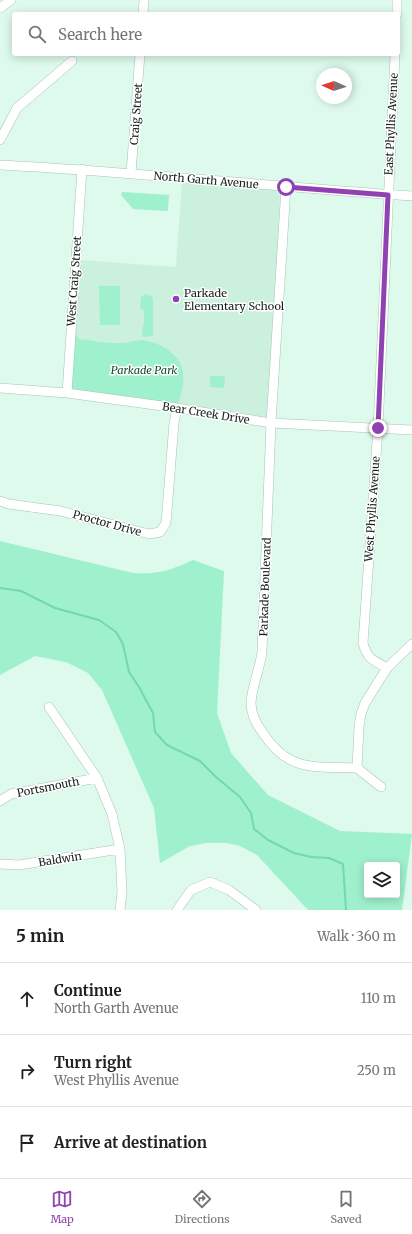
<!DOCTYPE html>
<html lang="en">
<head>
<meta charset="utf-8">
<style>
  body { margin:0; font-family:Merriweather,serif; background:#f2f2f2; color:#202124 }
  .controls { position:absolute; right:12px; bottom:12px; display:grid; overflow:hidden; border-radius:4px; box-shadow:0 2px 10px #0003 }
  .controls button { width:36px; height:36px; display:grid; place-items:center; padding:0; border:0; border-bottom:1px solid #e0e0e0; background:#fff; color:#202124; font:20px sans-serif }
  .compass { position:absolute; left:316px; top:68px; width:36px; height:36px; border-radius:50%; background:#fff; box-shadow:0 2px 10px #0003; rotate:273deg }
  .stop { position:absolute; width:12px; height:12px; margin:-9px; border:3px solid #9142b2; border-radius:50%; background:#fff }
  .stop.end { background:#9142b2; border-color:#fff; box-shadow:0 1px 4px #0008 }
  .list { margin:0; padding:0; list-style:none }
  h2 { display:flex; justify-content:space-between; align-items:center; height:52px; margin:0; padding:0 16px; font-size:17px }
  h2 small { font-size:13px; font-weight:400; color:#757577 }
  .list li { display:grid; grid-template-columns:26px 1fr auto; gap:12px; align-items:center; box-sizing:border-box; height:72px; padding:0 16px; border-top:1px solid #e0e0e0 }
  .list b { display:block; font-size:15px; white-space:nowrap }
  .list p { margin:0; font-size:13px; white-space:nowrap; color:#757577 }
  .list em { font-size:13px; font-style:normal; color:#757577 }
  .icon { flex:none; width:22px; height:22px; fill:none; stroke:currentColor; stroke-width:2; stroke-linecap:round; stroke-linejoin:round }
  .map { position:relative; flex:none; width:412px; height:910px; overflow:hidden }
  .search { position:absolute; background:#fff; box-shadow:0 2px 10px #0003; left:12px; right:12px; top:12px; height:44px; display:flex; align-items:center; gap:10px; box-sizing:border-box; padding:0 14px; border-radius:4px; color:#757577; font-size:15px }
  .sheet { height:268px; background:#fff }
  nav { display:flex; justify-content:space-around; align-items:center; box-sizing:border-box; height:56px; border-top:1px solid #e0e0e0; background:#fff; font-size:11px; color:#757577 }
  nav a { display:grid; justify-items:center; gap:2px }
  nav .on { color:#9142b2 }
  .map>svg:first-child { display:block }
</style>
</head>
<body>
<div class="map">
<svg width="412" height="910" viewBox="0 0 412 910">
  <rect width="100%" height="100%" fill="#ddfaec"/>
  <!-- built -->
  <path fill="#cbf0de" d="M182 183 274 190 279 192 280 197 270 414 267 419 178 404 183 387 184 376 183 369 174 354 161 345 151 341 141 340 118 344 79 339 75 331 80 260 176 267Z"/>
  <!-- green -->
  <path fill="#9ff0cc" fill-rule="evenodd" d="M122 192 169 195 168 211 133 209 121 195Z
    M99 286H120V325H100Z
    M145 294 149 295 153 298V336L143 337C141 331 143 328 144 323 144 319 144 315 144 311L140 308 141 297Z
    M75 331 79 339C91 340 104 343 116 343 125 344 134 340 144 340 152 341 160 344 167 349 188 363 186 382 178 404L71 392Z
    M210 376H225L224 388 210 387Z
    M0 541 133 573C157 575 171 570 193 560L224 571 217 713 231 753 268 795 340 831 412 834 402 910H308L257 855 240 846 227 843H206L190 846 160 863 154 808 102 690 88 673 66 662 35 656 0 675ZM367 865H397V895H367Z"/>
  <g fill="none" stroke-linecap="round" stroke-linejoin="round">
    <!-- stream -->
    <path stroke="#72d9af" stroke-width="2" d="M0 588 21 591 55 608 99 620 116 632 123 644 129 672 139 687 153 713 155 732 167 745 200 761 216 777 240 797 251 813 254 829 268 840 294 853 311 857 329 858 343 864 346 910"/>
    <defs>
      <path id="minor" d="M0 8 11 0
        M143 14 144 0
        M397 14V0
        M0 140 17 108 72 61
        M0 165C138 172 275 187 412 196
        M131 173 140 54
        M286 187 271 423 262 652C260 669 252 685 251 703 251 715 256 724 263 733 289 773 315 766 357 768
        M0 388 67 393 177 408 271 423 412 430
        M67 393 82 169
        M0 501 9 504 60 511 149 534 160 532 166 523 174 423 177 408
        M387 668C373 660 367 659 363 643L378 428 395 54
        M49 707 97 778 112 814 120 849 122 892 120 910
        M357 768 359 727 361 714 365 703 387 668 412 644
        M357 768 381 787
        M0 801 11 794 97 778
        M0 864 19 865 120 849
        M177 910 191 890 210 882 229 890 256 910"/>
    </defs>
    <!-- minor casing -->
    <use href="#minor" stroke="#a8c4b6" stroke-width="10"/>
    <!-- minor -->
    <use href="#minor" stroke="#fff" stroke-width="9"/>
  </g>
  <g fill="none" stroke-linecap="round" stroke-linejoin="round">
    <!-- route -->
    <path stroke="#9142b2" stroke-width="5" d="M286 187 388 195 378 428"/>
  </g>
  <!-- markers -->
  <circle fill="#9142b2" stroke="#fff" stroke-width="1.5" cx="176" cy="299" r="4"/>
  <g text-anchor="middle" stroke-width="3" stroke-linejoin="round" paint-order="stroke">
    <!-- street labels -->
    <g font-size="11" fill="#16211c" stroke="#fff">
      <text transform="translate(136 114) rotate(-86)" y="4">Craig Street</text>
      <text transform="translate(391 124) rotate(-87)" y="4">East Phyllis Avenue</text>
      <text transform="translate(206 180) rotate(5)" y="4">North Garth Avenue</text>
      <text transform="translate(74 281) rotate(-86)" y="4">West Craig Street</text>
      <text transform="translate(206 413) rotate(9)" y="4">Bear Creek Drive</text>
      <text transform="translate(372 509) rotate(-86)" y="4">West Phyllis Avenue</text>
      <text transform="translate(107 523) rotate(15)" y="4">Proctor Drive</text>
      <text transform="translate(265 587) rotate(-88)" y="4">Parkade Boulevard</text>
      <text transform="translate(48 787) rotate(-11)" y="4">Portsmouth</text>
      <text transform="translate(60 859) rotate(-9)" y="4">Baldwin</text>
    </g>
    <!-- poi labels -->
    <g font-size="11" fill="#16211c" stroke="#fff" text-anchor="start">
      <text x="184" y="297">Parkade<tspan x="184" dy="13">Elementary School</tspan></text>
    </g>
    <!-- park labels -->
    <g font-size="11" font-style="italic" fill="#194634" stroke="#fff">
      <text x="144" y="374">Parkade Park</text>
    </g>
  </g>
</svg>
<div class="controls">
<button><svg class="icon" aria-label="layers" viewBox="0 0 24 24"><path d="M12 4l9 5-9 5-9-5zM3 14l9 5 9-5"/></svg></button>
</div>
<svg class="compass" viewBox="-18 -18 36 36"><path d="M0-13l5 13h-10z" fill="#e53935"/><path d="M0 13l5-13h-10z" fill="#757577"/></svg>
<div class="stop" style="left:286px;top:187px"></div>
<div class="stop end" style="left:378px;top:428px"></div>
<div class="search"><svg class="icon" aria-label="search" viewBox="0 0 24 24"><circle cx="10" cy="10" r="6"/><path d="M15 15l6 6"/></svg>Search here</div>
</div>
<section class="sheet">
<h2>5 min<small>Walk · 360 m</small></h2>
<ul class="list">
<li><svg class="icon" aria-label="ahead" viewBox="0 0 24 24"><path d="M12 20V5M6 11l6-6 6 6"/></svg><div><b>Continue</b><p>North Garth Avenue</p></div><em>110 m</em></li>
<li><svg class="icon" aria-label="right" viewBox="0 0 24 24"><path d="M7 20v-9h11M14 6l5 5-5 5"/></svg><div><b>Turn right</b><p>West Phyllis Avenue</p></div><em>250 m</em></li>
<li><svg class="icon" aria-label="arrive" viewBox="0 0 24 24"><path d="M6 21V4h12l-3 4 3 4H6"/></svg><div><b>Arrive at destination</b></div></li>
</ul>
</section>
<nav>
<a class="on"><svg class="icon" aria-label="map" viewBox="0 0 24 24"><path d="M3 6l6-2 6 2 6-2v14l-6 2-6-2-6 2zM9 4v14M15 6v14"/></svg>Map</a>
<a><svg class="icon" aria-label="directions" viewBox="0 0 24 24"><path d="M12 3l9 9-9 9-9-9zM9 14v-3h6M13 9l2 2-2 2"/></svg>Directions</a>
<a><svg class="icon" aria-label="saved" viewBox="0 0 24 24"><path d="M7 4h10v16l-5-4-5 4z"/></svg>Saved</a>
</nav>
</body>
</html>
